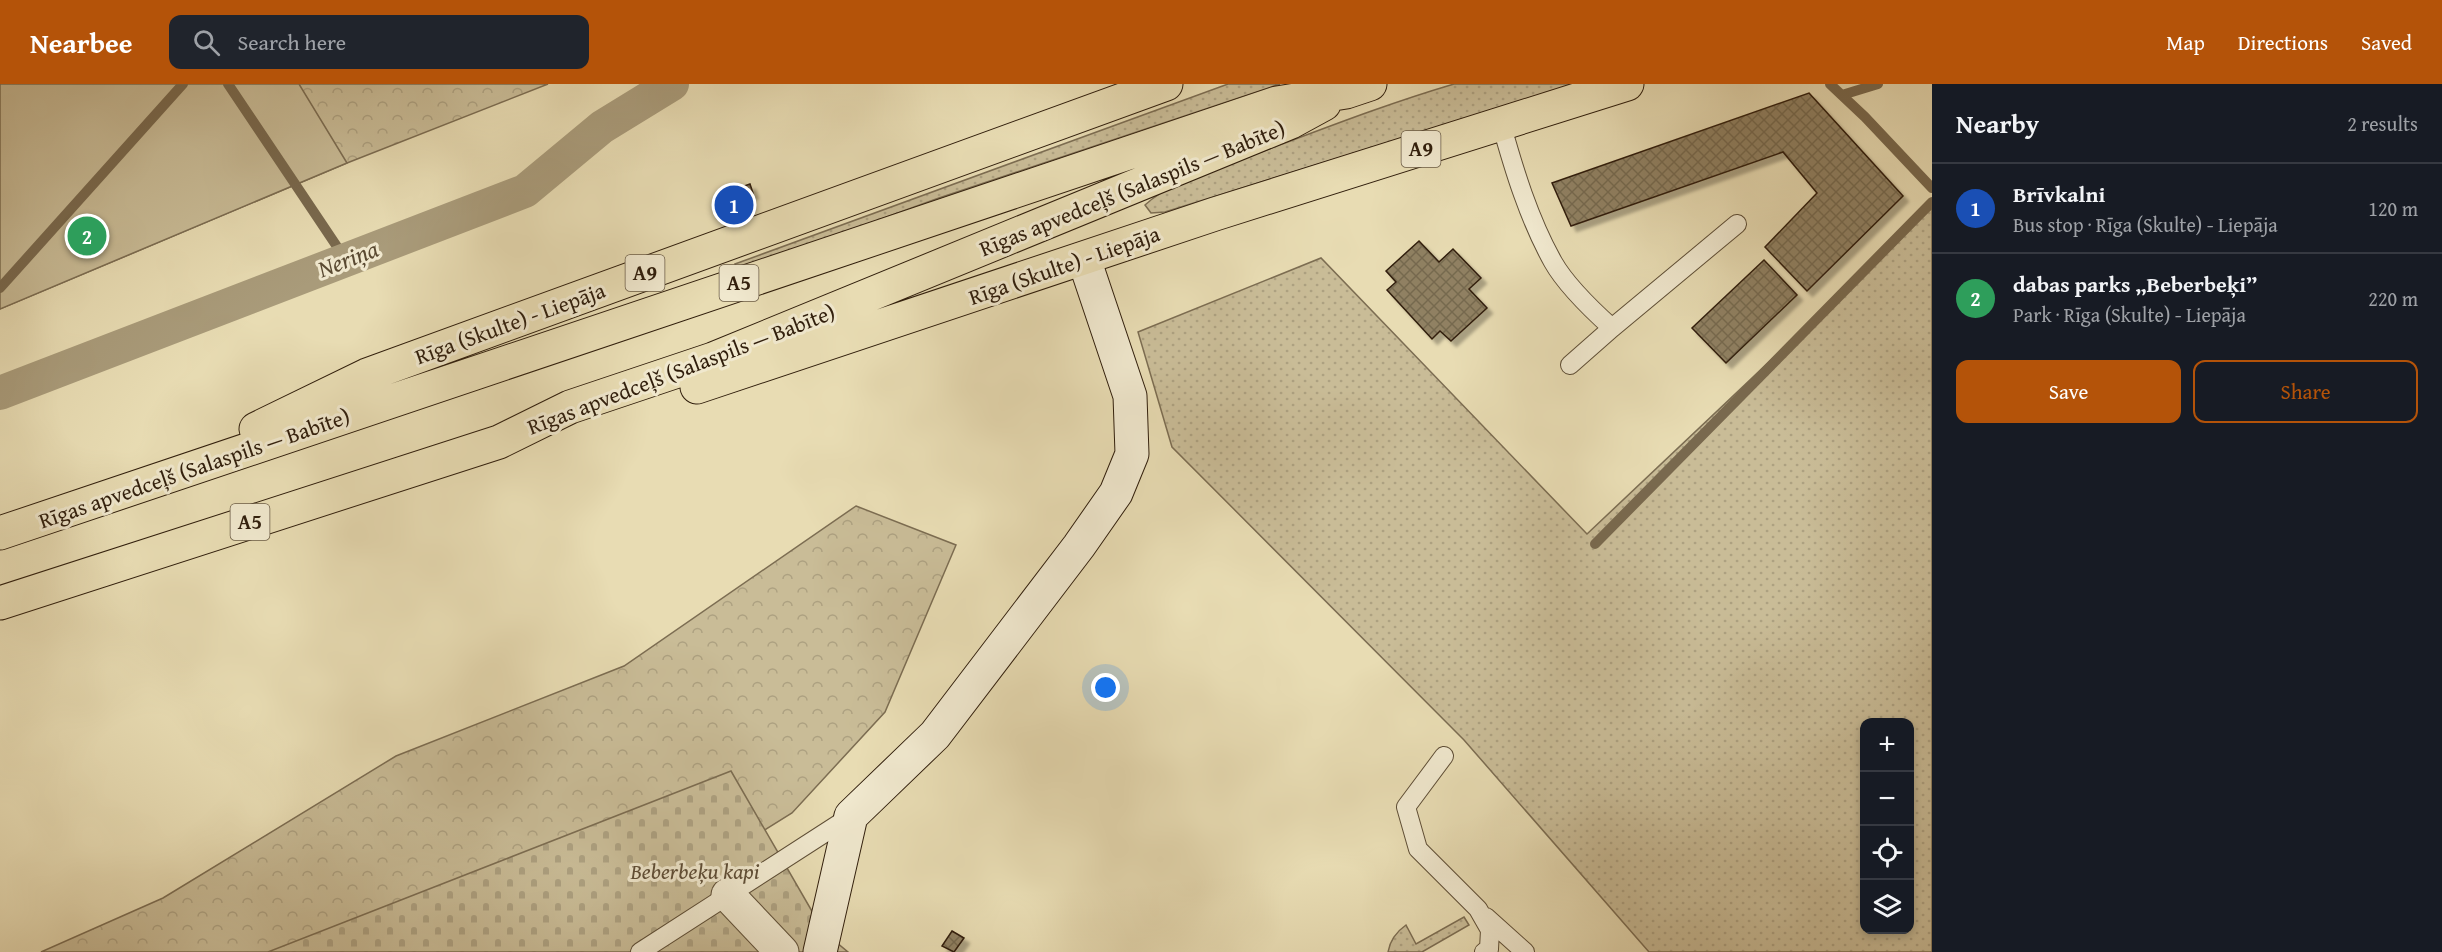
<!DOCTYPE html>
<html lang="en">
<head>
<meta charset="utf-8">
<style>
  body { margin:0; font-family:"Gentium Book Plus",serif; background:#20242c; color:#f1f3f6 }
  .controls { position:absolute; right:18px; bottom:18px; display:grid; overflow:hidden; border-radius:12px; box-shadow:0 3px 9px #0003 }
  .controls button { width:54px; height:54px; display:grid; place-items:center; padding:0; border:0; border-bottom:2px solid #363941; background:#171b24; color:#f1f3f6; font:30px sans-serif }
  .you { position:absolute; left:1106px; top:604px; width:21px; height:21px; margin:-15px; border:4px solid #fff; border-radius:50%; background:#1a73e8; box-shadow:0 0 0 9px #1a73e833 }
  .badge { display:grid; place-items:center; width:39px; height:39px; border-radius:50%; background:#b45309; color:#fff; font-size:20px; font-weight:700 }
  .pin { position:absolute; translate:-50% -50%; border:3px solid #fff; box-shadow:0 2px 6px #0006 }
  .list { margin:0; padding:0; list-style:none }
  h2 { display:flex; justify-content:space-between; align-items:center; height:78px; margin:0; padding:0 24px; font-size:26px }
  h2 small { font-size:20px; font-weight:400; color:#9ea1a6 }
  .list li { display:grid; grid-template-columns:39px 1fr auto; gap:18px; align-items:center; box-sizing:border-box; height:90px; padding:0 24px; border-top:2px solid #363941 }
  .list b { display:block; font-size:22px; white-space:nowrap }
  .list p { margin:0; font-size:20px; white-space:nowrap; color:#9ea1a6 }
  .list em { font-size:20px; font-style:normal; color:#9ea1a6 }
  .actions { display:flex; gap:12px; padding:18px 24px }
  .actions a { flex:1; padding:14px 0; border:2px solid #b45309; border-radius:12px; text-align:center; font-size:21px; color:#b45309 }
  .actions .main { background:#b45309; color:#fff }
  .icon { flex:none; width:33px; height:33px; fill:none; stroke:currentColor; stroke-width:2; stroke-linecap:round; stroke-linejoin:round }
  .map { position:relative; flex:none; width:1932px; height:868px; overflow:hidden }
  header { display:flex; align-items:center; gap:36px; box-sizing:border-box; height:84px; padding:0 30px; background:#b45309; color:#fff }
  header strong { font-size:28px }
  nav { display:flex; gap:33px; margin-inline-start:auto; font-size:21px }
  .search { width:420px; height:54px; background:#20242c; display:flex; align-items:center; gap:15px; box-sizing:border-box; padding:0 21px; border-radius:12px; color:#9ea1a6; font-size:22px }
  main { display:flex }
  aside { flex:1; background:#171b24 }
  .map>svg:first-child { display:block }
</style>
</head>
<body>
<header>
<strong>Nearbee</strong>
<div class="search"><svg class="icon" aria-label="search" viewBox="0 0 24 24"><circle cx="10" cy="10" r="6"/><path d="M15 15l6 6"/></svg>Search here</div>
<nav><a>Map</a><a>Directions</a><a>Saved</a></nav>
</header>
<main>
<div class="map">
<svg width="1932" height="868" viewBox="0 0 1932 868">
  <defs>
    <pattern id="grass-dots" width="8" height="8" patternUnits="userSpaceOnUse" patternTransform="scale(1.5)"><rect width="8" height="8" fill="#c9bc97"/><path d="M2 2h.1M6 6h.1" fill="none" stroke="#ada181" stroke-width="1.8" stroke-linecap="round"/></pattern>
    <pattern id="forest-crowns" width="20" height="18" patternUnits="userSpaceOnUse" patternTransform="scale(1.5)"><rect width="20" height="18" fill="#c9bc97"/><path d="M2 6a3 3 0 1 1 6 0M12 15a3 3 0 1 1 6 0" fill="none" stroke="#ada181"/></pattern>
    <pattern id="cemetery-stones" width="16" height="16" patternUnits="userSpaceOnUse" patternTransform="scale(1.5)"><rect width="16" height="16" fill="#c9bc97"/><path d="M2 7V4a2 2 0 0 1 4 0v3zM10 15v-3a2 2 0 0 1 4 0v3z" fill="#ada181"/></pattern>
    <pattern id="building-cross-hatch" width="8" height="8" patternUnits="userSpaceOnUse" patternTransform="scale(1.5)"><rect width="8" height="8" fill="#908163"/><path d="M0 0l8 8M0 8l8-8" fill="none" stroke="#766950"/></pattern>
    <filter id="shadow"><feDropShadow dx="5.5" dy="5.5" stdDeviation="1.5" flood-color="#0004"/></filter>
  </defs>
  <rect width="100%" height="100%" fill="#e8dcb3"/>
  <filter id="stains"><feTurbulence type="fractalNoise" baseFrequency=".00333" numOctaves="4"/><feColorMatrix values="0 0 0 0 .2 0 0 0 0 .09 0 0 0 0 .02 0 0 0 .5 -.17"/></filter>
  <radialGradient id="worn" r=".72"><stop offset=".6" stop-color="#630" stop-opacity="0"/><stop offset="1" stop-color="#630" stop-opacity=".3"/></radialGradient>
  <!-- grass -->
  <path fill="url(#grass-dots)" stroke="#7c6d52" stroke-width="1.5" fill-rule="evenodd" d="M1228 0H1280L939 114 738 187 735 180Z
    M1454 0H1575L1165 128 1151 129 1145 121C1169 98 1222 83 1253 71 1320 46 1386 20 1454 0Z
    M1932 124V868H1649L1464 656 1172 363 1138 248 1321 174 1587 450ZM1864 638H1910V846H1864Z
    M1464 833 1469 841 1422 868H1388C1390 856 1396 848 1406 841L1416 860Z"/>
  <!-- forest -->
  <path fill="url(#forest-crowns)" stroke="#7c6d52" stroke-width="1.5" d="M0 0H548L347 79 0 225Z
    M856 422 956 461 885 628 792 729 739 762 824 848 848 868H41L163 814 396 672 624 582Z"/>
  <!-- cemetery -->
  <path fill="url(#cemetery-stones)" stroke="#7c6d52" stroke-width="1.5" d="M731 687 824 848 820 868H268Z"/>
  <!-- green -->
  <path fill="#c9bc97" stroke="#7c6d52" stroke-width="1.5" d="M0 0H299L347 79 0 225Z"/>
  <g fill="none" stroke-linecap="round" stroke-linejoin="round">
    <!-- stream -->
    <path stroke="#79694e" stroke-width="10" d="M228 0 346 176
      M1830 0 1865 33 1932 104
      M1842 11 1878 0
      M0 204 183 0
      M1595 460 1932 118"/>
    <!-- canal -->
    <path stroke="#a99b7a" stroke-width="34" d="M0 309 525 107 602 43 672 0"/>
  </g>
  <!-- building -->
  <path fill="url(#building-cross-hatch)" stroke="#301e0c" stroke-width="1.5" filter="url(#shadow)" d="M1809 9 1903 112 1807 207 1765 163 1817 109 1783 68 1571 142 1552 99Z
    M750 100 753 109 736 115 733 106Z
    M1419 157 1439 178 1453 165 1481 194 1469 205 1487 224 1451 257 1440 247 1432 255 1387 206 1396 198 1386 187Z
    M1764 176 1797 211 1726 279 1692 244Z
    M952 847 964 854 954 868 942 862Z"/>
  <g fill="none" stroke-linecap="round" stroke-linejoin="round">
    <defs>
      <path id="lane" d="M1501 39C1514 86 1529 135 1553 178 1566 201 1592 226 1612 244
        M1570 281 1612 244 1737 140
        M1444 672 1406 723 1418 765 1478 825 1490 846 1489 865 1484 868
        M1486 833 1525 868
        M640 868 851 732"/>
      <path id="street" d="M728 811 782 868"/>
      <path id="secondary" d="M820 868 851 732 935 651 1079 462 1116 409 1132 370 1130 312 1084 175"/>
      <path id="highway" d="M697 303 1215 130 1627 0
        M256 345 367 291 1166 0
        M0 449 1277 19 1346 8 1370 0
        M0 519 499 358 570 323 713 275 1291 38 1324 20"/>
    </defs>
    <!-- lane casing -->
    <use href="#lane" stroke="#5e4e36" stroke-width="20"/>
    <!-- street casing -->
    <use href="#street" stroke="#5e4e36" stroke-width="35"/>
    <!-- secondary casing -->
    <use href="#secondary" stroke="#301e0c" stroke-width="35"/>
    <!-- highway casing -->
    <use href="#highway" stroke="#301e0c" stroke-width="35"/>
    <!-- lane -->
    <use href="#lane" stroke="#f0e8ce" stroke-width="18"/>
    <!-- street -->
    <use href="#street" stroke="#f0e8ce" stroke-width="33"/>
    <!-- secondary -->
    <use href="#secondary" stroke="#f0e8ce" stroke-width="33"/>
    <!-- highway -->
    <use href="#highway" stroke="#e8dcb3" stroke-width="33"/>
  </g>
  <g text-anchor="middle" stroke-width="6" stroke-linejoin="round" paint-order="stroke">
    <!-- shield labels -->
    <g fill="#f0e8ce" stroke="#6a5b46" stroke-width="1.5">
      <rect x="1401.5" y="47" width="39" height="36" rx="4.5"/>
      <rect x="625.5" y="171" width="39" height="36" rx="4.5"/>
      <rect x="719.5" y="181" width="39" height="36" rx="4.5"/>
      <rect x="230.5" y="420" width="39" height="36" rx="4.5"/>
    </g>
    <g font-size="21" font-weight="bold" fill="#301e0c">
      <text x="1421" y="72">A9</text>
      <text x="645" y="196">A9</text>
      <text x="739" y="206">A5</text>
      <text x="250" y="445">A5</text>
    </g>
    <!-- street labels -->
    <g font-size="22" fill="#301e0c" stroke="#f0e8ce">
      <text transform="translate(1132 104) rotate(-22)" y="8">Rīgas apvedceļš (Salaspils — Babīte)</text>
      <text transform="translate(1064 181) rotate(-19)" y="8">Rīga (Skulte) - Liepāja</text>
      <text transform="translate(510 239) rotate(-20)" y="8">Rīga (Skulte) - Liepāja</text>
      <text transform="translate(681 285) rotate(-21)" y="8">Rīgas apvedceļš (Salaspils — Babīte)</text>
      <text transform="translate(194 384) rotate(-19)" y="8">Rīgas apvedceļš (Salaspils — Babīte)</text>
    </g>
    <!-- park labels -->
    <g font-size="22" font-style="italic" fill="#5e4d36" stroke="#f0e8ce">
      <text x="695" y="795">Beberbeķu kapi</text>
    </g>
    <!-- water labels -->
    <g font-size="24" font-style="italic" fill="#5a4a32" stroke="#f0e8ce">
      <text transform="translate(348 175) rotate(-21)" y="8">Neriņa</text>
    </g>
  </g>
  <rect width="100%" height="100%" filter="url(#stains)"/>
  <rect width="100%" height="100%" fill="url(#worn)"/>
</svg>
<div class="controls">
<button>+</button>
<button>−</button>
<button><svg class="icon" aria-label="locate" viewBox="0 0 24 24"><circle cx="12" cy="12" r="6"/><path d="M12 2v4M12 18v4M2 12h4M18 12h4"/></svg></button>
<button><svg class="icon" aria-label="layers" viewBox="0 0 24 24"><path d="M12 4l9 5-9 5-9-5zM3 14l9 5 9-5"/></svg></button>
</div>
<div class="you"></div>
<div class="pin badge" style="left:734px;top:121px;background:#1a4fb4">1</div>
<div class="pin badge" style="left:87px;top:152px;background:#2e9e5b">2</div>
</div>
<aside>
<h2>Nearby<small>2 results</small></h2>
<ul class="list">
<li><span class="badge" style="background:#1a4fb4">1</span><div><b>Brīvkalni</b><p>Bus stop · Rīga (Skulte) - Liepāja</p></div><em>120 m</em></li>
<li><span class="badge" style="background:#2e9e5b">2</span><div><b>dabas parks „Beberbeķi”</b><p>Park · Rīga (Skulte) - Liepāja</p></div><em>220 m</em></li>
</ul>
<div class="actions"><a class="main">Save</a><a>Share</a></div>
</aside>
</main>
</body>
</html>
